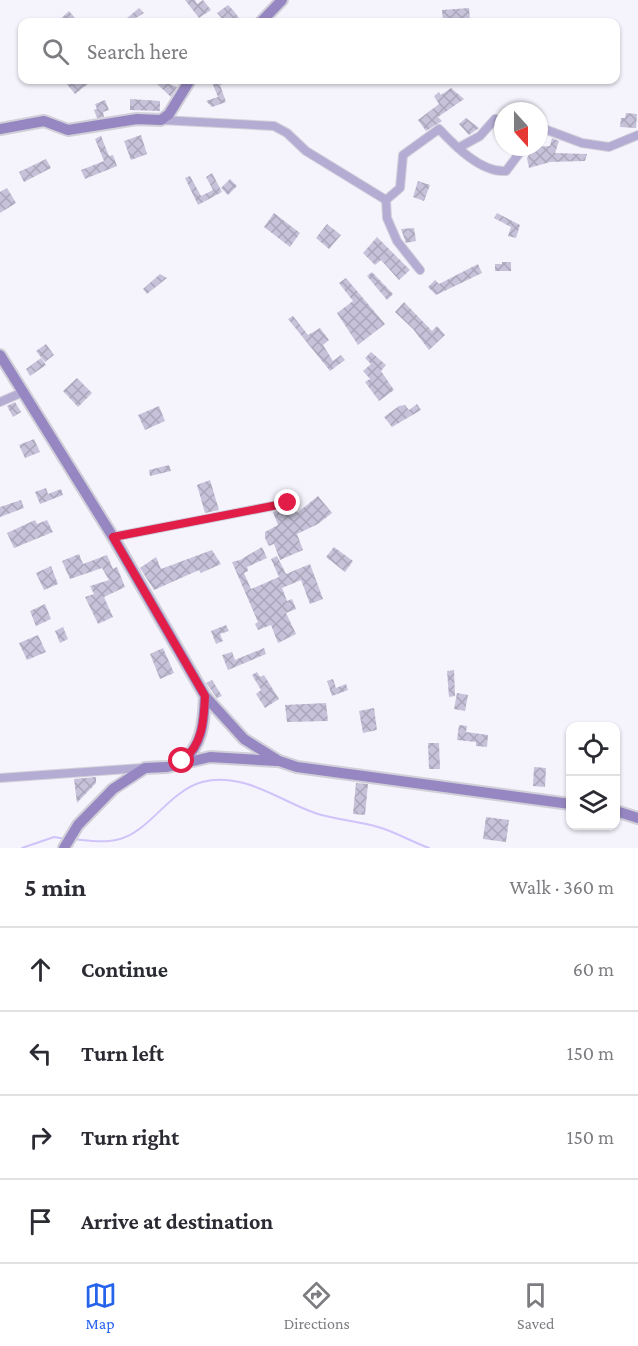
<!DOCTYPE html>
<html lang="en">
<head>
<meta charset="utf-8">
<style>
  body { margin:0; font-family:"Crimson Pro",serif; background:#f2f2f3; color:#2b2b33 }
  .controls { position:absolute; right:18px; bottom:18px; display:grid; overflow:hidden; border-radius:12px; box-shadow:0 2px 4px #0004 }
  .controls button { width:54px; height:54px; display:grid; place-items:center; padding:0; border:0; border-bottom:2px solid #e1e1e2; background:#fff; color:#2b2b33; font:30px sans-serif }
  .compass { position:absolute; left:494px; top:102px; width:54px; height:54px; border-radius:50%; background:#fff; box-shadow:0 2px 4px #0004; rotate:159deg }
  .stop { position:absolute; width:18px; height:18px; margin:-14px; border:4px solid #e11d48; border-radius:50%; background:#fff }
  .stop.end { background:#e11d48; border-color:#fff; box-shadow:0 2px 6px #0008 }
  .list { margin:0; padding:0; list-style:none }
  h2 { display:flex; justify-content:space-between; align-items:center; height:78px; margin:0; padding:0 24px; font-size:26px }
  h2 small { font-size:20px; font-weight:400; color:#7c7c81 }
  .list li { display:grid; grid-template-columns:39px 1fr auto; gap:18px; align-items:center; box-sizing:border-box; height:84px; padding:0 24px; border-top:2px solid #e1e1e2 }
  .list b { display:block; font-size:22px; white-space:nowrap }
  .list em { font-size:20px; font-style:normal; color:#7c7c81 }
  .icon { flex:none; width:33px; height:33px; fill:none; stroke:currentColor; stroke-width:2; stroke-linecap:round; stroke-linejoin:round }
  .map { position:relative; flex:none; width:638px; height:848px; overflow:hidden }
  .search { position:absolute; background:#fff; box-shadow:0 2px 4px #0004; left:18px; right:18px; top:18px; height:66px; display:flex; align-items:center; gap:15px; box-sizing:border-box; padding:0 21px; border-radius:12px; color:#7c7c81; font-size:22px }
  .sheet { height:414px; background:#fff }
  nav { display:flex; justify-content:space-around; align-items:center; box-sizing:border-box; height:84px; border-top:2px solid #e1e1e2; background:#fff; font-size:16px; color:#7c7c81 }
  nav a { display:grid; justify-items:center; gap:3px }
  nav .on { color:#2563eb }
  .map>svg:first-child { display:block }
</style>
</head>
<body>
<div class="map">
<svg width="638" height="848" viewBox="0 0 638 848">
  <defs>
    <pattern id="building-cross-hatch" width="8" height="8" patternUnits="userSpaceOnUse" patternTransform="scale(1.5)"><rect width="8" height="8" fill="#c7c2d9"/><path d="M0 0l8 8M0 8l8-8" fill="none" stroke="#aaa6ba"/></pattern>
  </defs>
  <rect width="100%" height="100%" fill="#f5f4fd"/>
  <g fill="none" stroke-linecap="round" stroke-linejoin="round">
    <!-- stream -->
    <path stroke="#d0c3fa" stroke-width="2" d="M74 839C89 841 106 843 120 839 151 830 168 792 202 782 243 771 280 801 315 813 336 820 358 821 378 827 396 832 412 842 429 848
      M22 848 54 837 66 839"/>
  </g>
  <!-- building -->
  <path fill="url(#building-cross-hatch)" d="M185 0H195L197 4 203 0 211 10 199 18Z
    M228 5 233 10 242 22H225L217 13Z
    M139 8 144 13 129 22 126 19Z
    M469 8 470 21 443 22 442 10Z
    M69 11 76 19 72 22H57Z
    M71 80H93L75 94 66 83Z
    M160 80 177 87 171 97 156 83Z
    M211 80H233L220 85 226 102 212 107 206 101 218 97Z
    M451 88 464 99 438 117 442 121 426 131 418 120 439 104 434 96 439 92 441 95Z
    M130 99 160 101V111L130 110Z
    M105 100 109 110 103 112 104 117 97 118 94 110 97 109 95 104Z
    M626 113 637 114 636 128 620 127 621 118H625Z
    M466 118 479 128 469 135 459 124Z
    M141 135 147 154 131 160 124 141Z
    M101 136 109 156 113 155 117 166 85 179 81 170 104 161 95 139Z
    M552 138 559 141 555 153 587 154 585 161 550 162 529 168 527 158 534 147 550 146Z
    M46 159 51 168 24 182 19 172Z
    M212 173 222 192 198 205 185 178 190 176 201 196 213 190 206 177Z
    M230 179 237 186 228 195 221 188Z
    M418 181 430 185 424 201 413 197Z
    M7 188 16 203 0 213V192Z
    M274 213 300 233 290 247 264 227Z
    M497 213 520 225 516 238 508 236 511 227 494 218Z
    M327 224 341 235 329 249 316 238Z
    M414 228 416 241 406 243 401 229Z
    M377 237 410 270 399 280 381 260 375 265 363 253Z
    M502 262H511V271H495V264H502Z
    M478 264 482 273 436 295 428 287 435 280 439 284Z
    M372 272 393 294 387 300 367 276Z
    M160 274 167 278 147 294 143 289Z
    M346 278 385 324 358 345 337 313 353 301 339 283Z
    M404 302 432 331 437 326 445 335 429 350 413 329 395 312Z
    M293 316 308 335 320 328 329 340 323 345 333 361 341 355 345 360 330 371 288 319Z
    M46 344 54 355 45 362 36 351Z
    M371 352 386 365 381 371 394 390 379 401 365 382 370 379 363 371 371 364 365 358Z
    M41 358 46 365 30 376 26 369Z
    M77 378 92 393 78 407 63 391Z
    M15 402 21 412 13 417 7 406Z
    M417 404 421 410 392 427 384 417 399 406 405 405 409 410Z
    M159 406 165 421 145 430 138 415Z
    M34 439 40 452 25 458 19 445Z
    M169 465 171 471 150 476 149 470Z
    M210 480 219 510 205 513 197 485Z
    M46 488 48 494 61 489 63 495 40 504 35 492Z
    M318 496 332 513 318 524 297 534 303 550 280 560 274 544 269 546 265 538V532L278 525 273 512 293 506 297 513Z
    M21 500 24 508 0 517V507Z
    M35 520 37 524 47 520 53 532 14 548 7 533Z
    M262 547 267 558 247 567 248 571 244 573 251 589 279 577 271 559 277 556 286 574 310 564 323 599 310 604 301 580 282 588 287 601 292 599 296 609 286 613 296 634 278 643 271 625 258 630 255 624 258 622 232 562 240 560Z
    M334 547 353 561 345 572 326 557Z
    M212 550 221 564 201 573 199 570 154 590 140 568 156 557 161 569Z
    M79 554 83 564 107 555 113 569 117 567 125 587 104 597 113 617 98 624 85 597 94 594 90 586 109 580 102 568 70 579 62 561Z
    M51 566 58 584 44 590 36 573Z
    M45 604 51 619 36 626 30 611Z
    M226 625 229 631 220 634 223 641 216 644 211 631Z
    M63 627 68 639 60 643 55 631Z
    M38 635 46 652 27 660 19 643Z
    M163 648 174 673 160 679 150 654Z
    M264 648 266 654 228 670 222 655 232 652 235 660Z
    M454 670 455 696 449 697 447 671Z
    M257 672 260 677 264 675 279 699 265 708 256 694 261 690 252 675Z
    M333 679 336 688 346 684 348 690 332 696 327 681Z
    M212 680 222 696 217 698 206 683Z
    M457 693 468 695 465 711 454 709Z
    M326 703 328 721 287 722 285 705Z
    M374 708 377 730 363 733 359 711Z
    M459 725 467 726 466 732 488 735 487 747 476 746V742L457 740Z
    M428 743H439L440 769H429Z
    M534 767 546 768 545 787 533 786Z
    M96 777V783L77 803 74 779Z
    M356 783 368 784 365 815 353 814Z
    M486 817 509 820 506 842 483 839Z"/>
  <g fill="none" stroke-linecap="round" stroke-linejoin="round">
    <defs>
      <path id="street" d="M161 120 274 126 287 133 306 151 386 200 387 218 397 241 420 270
        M539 127 582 143 609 147 638 135
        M458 148 480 136 495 119
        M386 200 400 188 403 155 439 129C454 145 481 173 506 171L524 147
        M0 402 23 392
        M113 537 288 503
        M0 778 142 768"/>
      <path id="secondary" d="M261 22 282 0
        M0 129 44 121 68 130 137 119 161 120 169 114 190 80
        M0 355 113 537 205 696 244 739 279 761 297 767 570 804
        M179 762C203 750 204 719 205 696
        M616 811 638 818
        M64 848 78 825 113 789 145 768 167 767 210 757 276 761"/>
    </defs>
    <!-- street casing -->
    <use href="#street" stroke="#d1d0d9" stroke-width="10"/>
    <!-- secondary casing -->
    <use href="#secondary" stroke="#d1d0d9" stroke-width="14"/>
    <!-- street -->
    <use href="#street" stroke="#b5acd4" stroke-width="8"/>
    <!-- secondary -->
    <use href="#secondary" stroke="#9687c2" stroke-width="10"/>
  </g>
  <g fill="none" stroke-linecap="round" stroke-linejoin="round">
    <!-- route -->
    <path stroke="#e11d48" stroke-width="8" d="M182 761C203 745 204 719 205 696L113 537 288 503"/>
  </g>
</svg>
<div class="controls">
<button><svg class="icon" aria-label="locate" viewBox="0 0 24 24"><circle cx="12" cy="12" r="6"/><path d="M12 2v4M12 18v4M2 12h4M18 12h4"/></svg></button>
<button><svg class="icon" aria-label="layers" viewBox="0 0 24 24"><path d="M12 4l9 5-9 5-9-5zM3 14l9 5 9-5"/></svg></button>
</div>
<svg class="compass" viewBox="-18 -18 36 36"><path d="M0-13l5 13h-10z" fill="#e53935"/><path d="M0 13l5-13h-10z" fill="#7c7c81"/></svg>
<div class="stop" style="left:182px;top:761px"></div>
<div class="stop end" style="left:288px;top:503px"></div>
<div class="search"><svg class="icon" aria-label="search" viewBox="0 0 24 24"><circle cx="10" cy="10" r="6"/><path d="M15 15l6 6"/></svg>Search here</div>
</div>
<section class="sheet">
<h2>5 min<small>Walk · 360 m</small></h2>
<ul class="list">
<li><svg class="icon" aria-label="ahead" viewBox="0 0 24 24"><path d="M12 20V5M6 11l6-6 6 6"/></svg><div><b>Continue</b></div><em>60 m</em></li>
<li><svg class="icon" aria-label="left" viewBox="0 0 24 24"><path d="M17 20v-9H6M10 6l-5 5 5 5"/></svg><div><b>Turn left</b></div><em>150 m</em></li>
<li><svg class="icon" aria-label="right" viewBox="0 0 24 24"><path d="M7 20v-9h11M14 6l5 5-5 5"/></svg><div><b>Turn right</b></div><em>150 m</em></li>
<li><svg class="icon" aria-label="arrive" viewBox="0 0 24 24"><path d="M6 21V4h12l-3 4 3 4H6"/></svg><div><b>Arrive at destination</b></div></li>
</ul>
</section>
<nav>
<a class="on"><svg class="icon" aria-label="map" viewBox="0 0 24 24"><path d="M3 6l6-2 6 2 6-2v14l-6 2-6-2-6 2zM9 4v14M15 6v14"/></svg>Map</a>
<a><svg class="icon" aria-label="directions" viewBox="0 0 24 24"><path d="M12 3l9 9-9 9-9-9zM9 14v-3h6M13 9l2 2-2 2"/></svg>Directions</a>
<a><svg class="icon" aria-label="saved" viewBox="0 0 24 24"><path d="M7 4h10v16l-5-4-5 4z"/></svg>Saved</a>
</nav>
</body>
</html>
